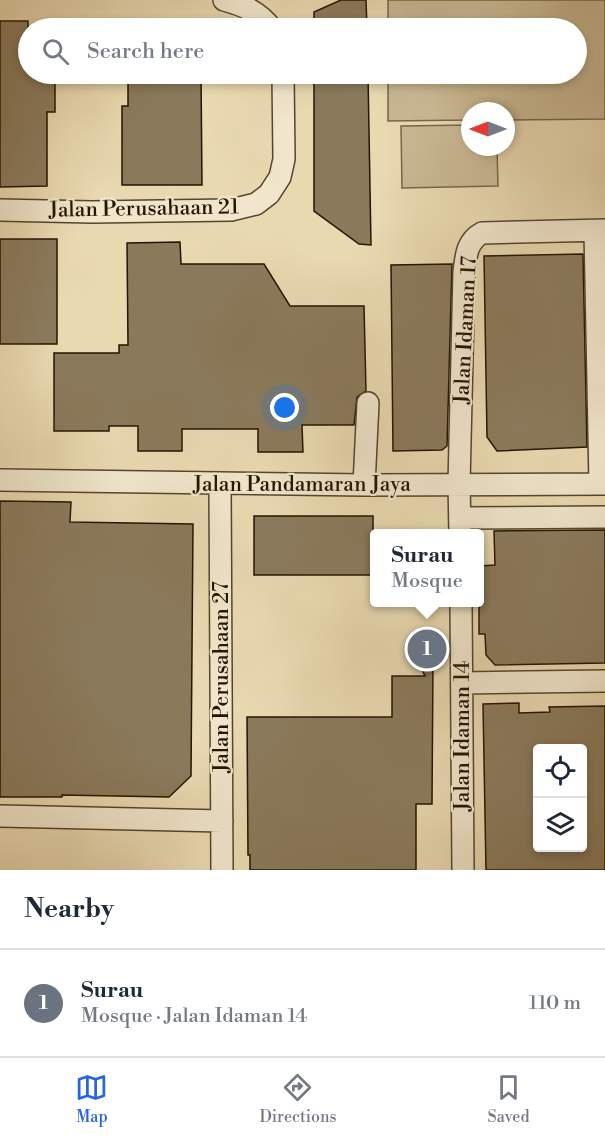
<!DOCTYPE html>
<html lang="en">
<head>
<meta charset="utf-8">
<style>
  body { margin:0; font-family:"Libre Bodoni",serif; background:#f6f6f7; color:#1f2937 }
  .controls { position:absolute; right:18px; bottom:18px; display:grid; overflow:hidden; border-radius:6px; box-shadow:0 3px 9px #0003 }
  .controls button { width:54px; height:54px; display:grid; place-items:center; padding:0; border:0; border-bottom:2px solid #e0e1e3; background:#fff; color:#1f2937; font:30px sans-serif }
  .compass { position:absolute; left:461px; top:102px; width:54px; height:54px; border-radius:50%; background:#fff; box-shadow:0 3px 9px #0003; rotate:270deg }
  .you { position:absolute; left:285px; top:408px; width:21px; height:21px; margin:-15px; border:4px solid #fff; border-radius:50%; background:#1a73e8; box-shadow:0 0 0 9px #1a73e833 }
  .badge { display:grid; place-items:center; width:39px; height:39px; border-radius:50%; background:#2563eb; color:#fff; font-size:20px; font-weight:700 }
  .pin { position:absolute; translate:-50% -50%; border:3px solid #fff; box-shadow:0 2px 6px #0006 }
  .popup { position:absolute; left:370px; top:529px; width:114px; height:78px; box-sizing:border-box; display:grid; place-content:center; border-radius:6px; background:#fff; filter:drop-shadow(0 2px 4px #0005); font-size:20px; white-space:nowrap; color:#747a83 }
  .popup b { font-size:22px; color:#1f2937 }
  .popup::after { content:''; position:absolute; left:50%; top:100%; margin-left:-12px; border:12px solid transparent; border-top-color:#fff }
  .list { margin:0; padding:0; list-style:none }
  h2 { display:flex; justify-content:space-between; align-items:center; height:78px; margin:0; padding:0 24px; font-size:26px }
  h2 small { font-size:20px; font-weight:400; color:#747a83 }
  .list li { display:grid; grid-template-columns:39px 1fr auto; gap:18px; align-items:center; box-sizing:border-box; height:108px; padding:0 24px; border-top:2px solid #e0e1e3 }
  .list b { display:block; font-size:22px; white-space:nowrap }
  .list p { margin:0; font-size:20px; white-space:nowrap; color:#747a83 }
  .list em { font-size:20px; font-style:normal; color:#747a83 }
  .icon { flex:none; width:33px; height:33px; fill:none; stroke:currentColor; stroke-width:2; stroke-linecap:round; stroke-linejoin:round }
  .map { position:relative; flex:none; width:605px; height:870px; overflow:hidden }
  .search { position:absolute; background:#fff; box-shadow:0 3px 9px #0003; left:18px; right:18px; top:18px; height:66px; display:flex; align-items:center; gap:15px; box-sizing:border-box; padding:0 21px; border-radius:33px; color:#747a83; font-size:22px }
  .sheet { height:186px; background:#fff }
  nav { display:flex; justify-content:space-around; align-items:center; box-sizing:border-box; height:84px; border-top:2px solid #e0e1e3; background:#fff; font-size:16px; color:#747a83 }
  nav a { display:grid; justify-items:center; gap:3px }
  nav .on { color:#2563eb }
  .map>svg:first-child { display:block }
</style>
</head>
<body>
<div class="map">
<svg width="605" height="870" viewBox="0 0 605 870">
  <rect width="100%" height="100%" fill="#e9d9b1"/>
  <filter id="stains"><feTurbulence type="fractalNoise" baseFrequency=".00333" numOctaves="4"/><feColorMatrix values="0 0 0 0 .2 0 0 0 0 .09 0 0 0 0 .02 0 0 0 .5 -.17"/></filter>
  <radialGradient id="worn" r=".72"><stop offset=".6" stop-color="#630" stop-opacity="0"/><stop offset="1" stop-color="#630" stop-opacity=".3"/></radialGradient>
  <!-- green -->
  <path fill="#c8b893" stroke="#76664a" stroke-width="1.5" d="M388 0H605V119L506 120V111H470V120L388 121V74H576V28H388Z
    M470 125V147H497L498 186 402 188 401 126Z"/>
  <!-- building -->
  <path fill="#8a7a5c" stroke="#241400" stroke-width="1.5" fill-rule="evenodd" d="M341 0H366L367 28H314V12Z
    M0 21H28V74H55V112H47V186L0 187Z
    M128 74H201L202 185H122V106H128Z
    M314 74H368L371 245 359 244 314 211Z
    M0 239H57V344H0Z
    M180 242 181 264H264L290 306H364L366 391 357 397 354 425H302L303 452H258V429H182V451H138V426H109V431H54V353H119V345H128L127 243Z
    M583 254 587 447 497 451 487 437 484 256Z
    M452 264 447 446 442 450 393 451 391 265Z
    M0 501 71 502 70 522 193 524 191 776 169 797 62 795V797H0Z
    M254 516H373V575H254Z
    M605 530V663L495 665 486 655 485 634H479V604L480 566 495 565 494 531Z
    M433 630 446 657 433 663 432 804H416V870H250V855H248L247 717H392V676H425L408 642Z
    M519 703V713L550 712 549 707 605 706V870H486L483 704ZM537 748H582V848H537Z"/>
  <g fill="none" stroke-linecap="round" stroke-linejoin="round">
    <defs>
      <path id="minor" d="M224 0C243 5 259 12 271 28
        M0 210 92 212 231 210 256 204 269 194 280 177 284 159 283 74
        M595 231 600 484
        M0 480 364 485 605 484
        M220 483 222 870
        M364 485 368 403
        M460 518 605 517
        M460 534 459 484 464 272C466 255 467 241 482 233L605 230
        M461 602 463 870
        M462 683 605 681
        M0 816 222 821"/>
    </defs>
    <!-- minor casing -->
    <use href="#minor" stroke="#55452c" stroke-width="24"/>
    <!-- minor -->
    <use href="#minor" stroke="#f1e6cc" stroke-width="21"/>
  </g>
  <g text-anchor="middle" stroke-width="4.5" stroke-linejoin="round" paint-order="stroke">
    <!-- street labels -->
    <g font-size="21" fill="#241400" stroke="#f1e6cc">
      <text transform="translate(144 208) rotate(-1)" y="7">Jalan Perusahaan 21</text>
      <text transform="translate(465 330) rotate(-87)" y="7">Jalan Idaman 17</text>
      <text x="302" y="491">Jalan Pandamaran Jaya</text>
      <text transform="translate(221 677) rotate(-90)" y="7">Jalan Perusahaan 27</text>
      <text transform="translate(462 736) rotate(-90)" y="7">Jalan Idaman 14</text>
    </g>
  </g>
  <rect width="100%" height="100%" filter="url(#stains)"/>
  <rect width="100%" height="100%" fill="url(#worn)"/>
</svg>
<div class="controls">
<button><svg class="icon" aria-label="locate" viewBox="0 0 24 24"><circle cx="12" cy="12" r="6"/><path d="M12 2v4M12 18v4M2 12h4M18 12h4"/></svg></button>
<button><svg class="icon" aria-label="layers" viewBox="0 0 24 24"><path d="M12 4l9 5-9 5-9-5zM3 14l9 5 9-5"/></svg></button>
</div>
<svg class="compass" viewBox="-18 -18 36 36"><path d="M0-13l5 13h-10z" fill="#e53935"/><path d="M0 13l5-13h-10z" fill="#747a83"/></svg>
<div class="you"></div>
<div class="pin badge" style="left:427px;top:649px;background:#6b7280">1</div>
<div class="popup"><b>Surau</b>Mosque</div>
<div class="search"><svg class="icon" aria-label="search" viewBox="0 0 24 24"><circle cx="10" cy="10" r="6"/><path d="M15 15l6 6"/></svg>Search here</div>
</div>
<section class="sheet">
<h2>Nearby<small></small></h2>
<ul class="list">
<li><span class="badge" style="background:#6b7280">1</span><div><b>Surau</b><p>Mosque · Jalan Idaman 14</p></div><em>110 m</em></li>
</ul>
</section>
<nav>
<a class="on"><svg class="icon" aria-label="map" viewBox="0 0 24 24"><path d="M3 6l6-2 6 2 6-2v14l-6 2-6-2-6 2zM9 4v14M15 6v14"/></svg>Map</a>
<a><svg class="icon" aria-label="directions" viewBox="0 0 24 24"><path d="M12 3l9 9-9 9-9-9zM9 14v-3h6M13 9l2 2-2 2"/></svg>Directions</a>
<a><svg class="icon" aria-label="saved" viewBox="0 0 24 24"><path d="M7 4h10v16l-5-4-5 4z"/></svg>Saved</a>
</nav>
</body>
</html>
